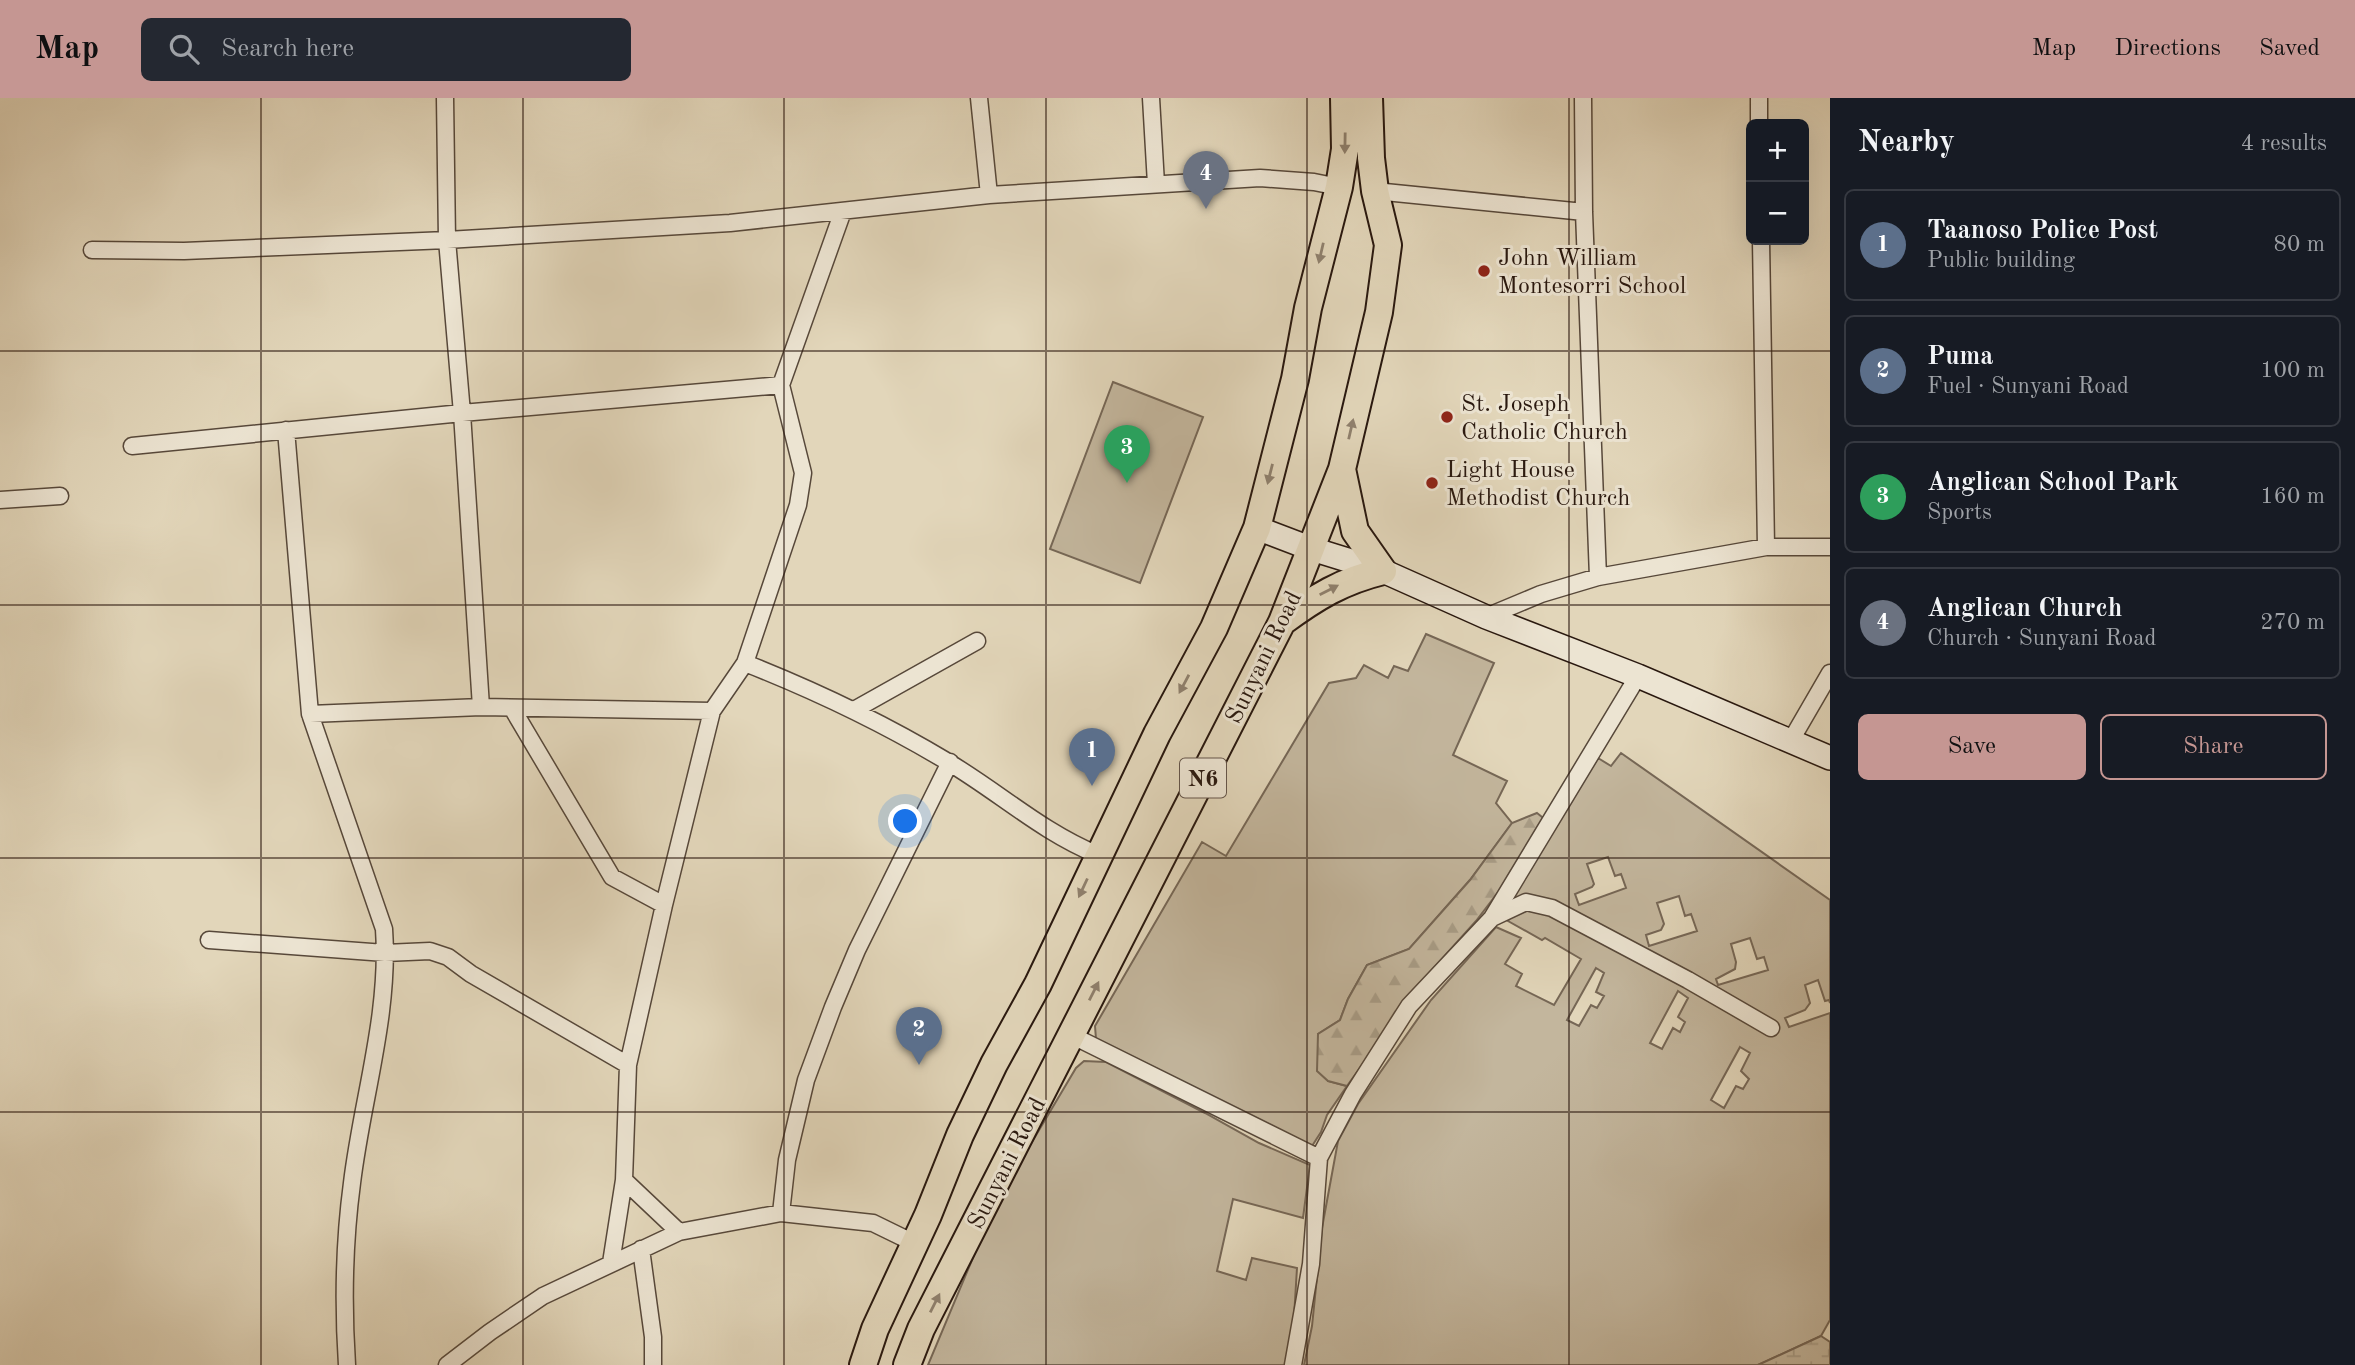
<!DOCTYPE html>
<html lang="en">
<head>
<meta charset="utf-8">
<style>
  body { margin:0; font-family:"Old Standard TT",serif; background:#242831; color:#f1f3f6 }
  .controls { position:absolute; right:21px; top:21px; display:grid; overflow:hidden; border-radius:10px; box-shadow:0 7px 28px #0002 }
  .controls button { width:63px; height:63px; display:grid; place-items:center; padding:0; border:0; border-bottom:2px solid #363941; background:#171b24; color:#f1f3f6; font:35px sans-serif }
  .you { position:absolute; left:906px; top:724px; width:24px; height:24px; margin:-18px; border:5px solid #fff; border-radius:50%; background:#1a73e8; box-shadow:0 0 0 10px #1a73e833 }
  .badge { display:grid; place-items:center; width:46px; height:46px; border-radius:50%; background:#c59692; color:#fff; font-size:23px; font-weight:700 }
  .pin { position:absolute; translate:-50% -58px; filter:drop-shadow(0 2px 4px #0008) }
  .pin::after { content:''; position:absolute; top:37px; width:24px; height:21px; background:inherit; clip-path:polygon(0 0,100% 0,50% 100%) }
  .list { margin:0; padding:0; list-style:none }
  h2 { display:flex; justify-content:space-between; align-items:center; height:91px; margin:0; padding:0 28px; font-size:30px }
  h2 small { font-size:23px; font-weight:400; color:#9ea1a6 }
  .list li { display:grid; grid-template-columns:46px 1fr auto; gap:21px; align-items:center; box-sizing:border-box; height:112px; margin:0 14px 14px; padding:0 14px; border:2px solid #363941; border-radius:10px }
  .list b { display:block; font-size:26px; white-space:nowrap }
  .list p { margin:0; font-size:23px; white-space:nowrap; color:#9ea1a6 }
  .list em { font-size:23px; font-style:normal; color:#9ea1a6 }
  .actions { display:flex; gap:14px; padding:21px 28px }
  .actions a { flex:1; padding:16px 0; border:2px solid #c59692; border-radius:10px; text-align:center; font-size:24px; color:#c59692 }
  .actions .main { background:#c59692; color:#111 }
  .icon { flex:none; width:38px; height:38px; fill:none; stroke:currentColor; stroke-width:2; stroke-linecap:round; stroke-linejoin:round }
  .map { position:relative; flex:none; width:1830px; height:1267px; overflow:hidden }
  header { display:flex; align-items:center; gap:42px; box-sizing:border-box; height:98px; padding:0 35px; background:#c59692; color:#111 }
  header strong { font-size:33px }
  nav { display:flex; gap:38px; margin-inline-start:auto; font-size:24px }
  .search { width:490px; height:63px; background:#242831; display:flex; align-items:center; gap:18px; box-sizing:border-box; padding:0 24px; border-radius:10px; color:#9ea1a6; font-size:26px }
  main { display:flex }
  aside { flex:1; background:#171b24 }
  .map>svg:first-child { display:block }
</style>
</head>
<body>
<header>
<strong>Map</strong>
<div class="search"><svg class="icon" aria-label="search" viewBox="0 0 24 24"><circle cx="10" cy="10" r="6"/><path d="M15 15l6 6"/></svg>Search here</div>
<nav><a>Map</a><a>Directions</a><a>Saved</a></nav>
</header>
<main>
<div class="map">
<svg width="1830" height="1267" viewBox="0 0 1830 1267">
  <defs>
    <pattern id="forest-firs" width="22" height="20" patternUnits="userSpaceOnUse" patternTransform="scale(1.75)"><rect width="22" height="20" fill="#c3b69d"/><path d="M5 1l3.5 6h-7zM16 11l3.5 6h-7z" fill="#a89c86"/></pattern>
    <pattern id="wetland-marsh" width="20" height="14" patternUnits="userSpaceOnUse" patternTransform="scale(1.75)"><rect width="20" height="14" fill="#c3b69d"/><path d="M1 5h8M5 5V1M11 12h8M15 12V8" fill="none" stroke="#a89c86"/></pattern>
  </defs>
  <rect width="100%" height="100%" fill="#e2d6ba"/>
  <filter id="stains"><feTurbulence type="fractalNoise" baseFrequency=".00286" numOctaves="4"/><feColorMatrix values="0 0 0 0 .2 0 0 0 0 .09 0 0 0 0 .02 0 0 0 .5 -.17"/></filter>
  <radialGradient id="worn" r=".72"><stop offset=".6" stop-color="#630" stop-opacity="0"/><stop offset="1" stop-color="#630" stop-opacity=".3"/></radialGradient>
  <!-- grass -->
  <path fill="#c3b69d" stroke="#766756" stroke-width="2" fill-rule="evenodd" d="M1113 284 1203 319 1140 485 1050 451Z
    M1426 536 1494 565 1453 657 1507 683 1496 705 1512 725 1470 782 1409 851 1367 867 1348 901 1340 922 1318 936 1328 983 1347 988 1327 1017 1321 1034 1312 1048 1096 941 1095 928 1202 744 1226 758 1329 585 1356 580 1364 567 1388 580 1394 568 1408 573Z
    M1621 655 1830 802V905L1829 902 1825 903 1818 882 1805 887 1810 905 1805 912 1785 920 1789 929 1830 915V1222L1821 1238 1758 1267H1304L1312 1228 1322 1130 1338 1043 1358 1006 1431 902 1496 829 1521 840 1505 866 1522 876 1516 888 1554 907 1581 861 1545 840 1542 842 1508 823 1513 816 1507 804 1598 660 1611 668ZM1608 759 1615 778 1621 776 1626 790 1579 807 1575 796 1592 789 1594 786 1587 766ZM1679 798 1685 818 1691 816 1697 833 1649 848 1646 837 1661 832 1664 826 1657 805ZM1750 840 1757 861 1764 859 1768 872 1718 887 1716 881 1735 871 1736 864 1731 846ZM1596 870 1604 875 1596 894 1604 898 1597 910 1591 907 1579 928 1567 922ZM1678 893 1688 900 1678 919 1685 924 1680 934 1673 930 1662 951 1650 945ZM1740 949 1750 955 1741 973 1749 981 1743 991 1736 988 1724 1010 1711 1002Z
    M1084 963 1106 964 1205 1015 1259 1045 1310 1067 1303 1120 1233 1101 1217 1173 1246 1182 1252 1160 1297 1170 1292 1252 1287 1267H928L980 1143 1026 1054 1076 970Z"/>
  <!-- forest -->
  <path fill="url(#forest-firs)" stroke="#766756" stroke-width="2" d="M1537 715 1547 723 1512 776 1476 823 1423 882 1347 988 1328 983 1317 973 1318 936 1340 922 1348 901 1367 867 1409 851 1470 782 1512 725Z"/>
  <!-- wetland -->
  <path fill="url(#wetland-marsh)" stroke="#766756" stroke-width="2" d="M1821 1238 1830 1244V1267H1758Z"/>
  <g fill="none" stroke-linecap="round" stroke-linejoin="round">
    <defs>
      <path id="street" d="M445 0 447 142 462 315 481 609
        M979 0 989 97
        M1151 0 1156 86
        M1583 0 1584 114 1598 479
        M1759 0V26
        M1375 93 1584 114
        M1761 142 1766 449
        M92 152 184 153 447 142 730 125 989 97 1260 80 1314 84 1339 89
        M286 332 310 616 384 831C390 917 362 1001 352 1085 344 1145 343 1207 347 1267
        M132 348 462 315 781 287
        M0 402 60 398
        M1486 519 1541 496 1598 479 1766 449H1830
        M745 565C816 593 883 625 948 664 1000 695 1042 734 1098 757
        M512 610 612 779 664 807
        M854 612 977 543
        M310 616 481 609 712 613
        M1790 644 1830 575
        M1492 820 1638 578
        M209 842 385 855 430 853 448 859 471 876 628 967
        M1071 937 1319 1060
        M624 1082 679 1134
        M781 1115 787 1062 806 982 833 909 857 852 950 664
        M641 1151 653 1239V1267
        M611 1165 624 1082 628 967 664 807 712 613 745 565 798 407 803 375 781 287 843 113
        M447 1267 490 1234 543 1198 679 1134 781 1115 873 1125 914 1145
        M1293 1267 1311 1166 1319 1060 1353 996 1409 908 1492 820 1526 804 1552 810 1688 882 1771 930"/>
      <path id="secondary" d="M1257 430 1312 451 1383 473 1486 519 1638 578 1830 660"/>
      <path id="primary" d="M1282 524C1316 499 1342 483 1383 473L1355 433 1342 371
        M863 1267 875 1231 928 1117 960 1037 994 966 1038 886 1157 636 1214 530 1257 430 1295 281 1308 210 1339 89 1345 51 1344 0
        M907 1267 921 1231 1282 524 1342 371 1379 214 1388 147 1375 93 1371 60 1369 0"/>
    </defs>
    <!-- street casing -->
    <use href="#street" stroke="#57483a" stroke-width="19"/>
    <!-- secondary casing -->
    <use href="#secondary" stroke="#29180f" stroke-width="26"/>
    <!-- primary casing -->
    <use href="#primary" stroke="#29180f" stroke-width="30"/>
    <!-- street -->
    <use href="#street" stroke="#ece4d2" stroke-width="16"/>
    <!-- secondary -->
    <use href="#secondary" stroke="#ece4d2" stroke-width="23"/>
    <!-- primary -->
    <use href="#primary" stroke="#e2d6ba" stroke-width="26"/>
  </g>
  <!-- one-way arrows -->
  <defs><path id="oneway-solid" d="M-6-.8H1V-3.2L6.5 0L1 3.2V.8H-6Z" transform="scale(1.75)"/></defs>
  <g fill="#8f806d">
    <use href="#oneway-solid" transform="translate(1345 45) rotate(91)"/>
    <use href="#oneway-solid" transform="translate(1321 155) rotate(103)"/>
    <use href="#oneway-solid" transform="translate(1351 331) rotate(-77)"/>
    <use href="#oneway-solid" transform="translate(1270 376) rotate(104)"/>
    <use href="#oneway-solid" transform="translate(1329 492) rotate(-27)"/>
    <use href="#oneway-solid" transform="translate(1184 586) rotate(118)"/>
    <use href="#oneway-solid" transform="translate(1083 790) rotate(115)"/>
    <use href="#oneway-solid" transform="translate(1094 893) rotate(-63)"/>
    <use href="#oneway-solid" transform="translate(935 1205) rotate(-63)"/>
  </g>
  <!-- grid -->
  <path fill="none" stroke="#29180f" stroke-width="2" stroke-opacity="0.55" d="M261 0V1267M523 0V1267M784 0V1267M1046 0V1267M1307 0V1267M1569 0V1267M0 253H1830M0 507H1830M0 760H1830M0 1014H1830"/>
  <!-- markers -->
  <g fill="#8f2418" stroke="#ece4d2" stroke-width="2.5">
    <circle cx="1484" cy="173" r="7"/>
    <circle cx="1447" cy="319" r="7"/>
    <circle cx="1432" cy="385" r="7"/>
  </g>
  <g text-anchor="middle" stroke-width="6" stroke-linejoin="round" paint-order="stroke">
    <!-- shield labels -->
    <rect fill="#ece4d2" stroke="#64554a" stroke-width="2" x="1180" y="660.5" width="46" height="39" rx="5"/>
    <g font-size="23" font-weight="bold" fill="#29180f">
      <text x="1203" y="688">N6</text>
    </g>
    <!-- poi labels -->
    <g font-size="24" fill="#29180f" stroke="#ece4d2" text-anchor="start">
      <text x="1498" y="167">John William<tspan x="1498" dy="28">Montesorri School</tspan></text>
      <text x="1461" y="313">St. Joseph<tspan x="1461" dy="28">Catholic Church</tspan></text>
      <text x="1446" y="379">Light House<tspan x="1446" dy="28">Methodist Church</tspan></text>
    </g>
    <!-- street labels -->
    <g font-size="24" fill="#29180f" stroke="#ece4d2">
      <text transform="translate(1263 559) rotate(-64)" y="8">Sunyani Road</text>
      <text transform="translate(1006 1065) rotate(-63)" y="8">Sunyani Road</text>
    </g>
  </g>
  <rect width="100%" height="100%" filter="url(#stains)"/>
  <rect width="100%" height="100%" fill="url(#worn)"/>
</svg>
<div class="controls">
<button>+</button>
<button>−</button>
</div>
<div class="you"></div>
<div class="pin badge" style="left:1092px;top:688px;background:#5c6f8a">1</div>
<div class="pin badge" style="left:919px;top:967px;background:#5c6f8a">2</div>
<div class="pin badge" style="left:1127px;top:385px;background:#2e9e5b">3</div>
<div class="pin badge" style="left:1206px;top:111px;background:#6b7280">4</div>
</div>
<aside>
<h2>Nearby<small>4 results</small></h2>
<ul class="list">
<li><span class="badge" style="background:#5c6f8a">1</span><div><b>Taanoso Police Post</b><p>Public building</p></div><em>80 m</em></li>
<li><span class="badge" style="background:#5c6f8a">2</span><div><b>Puma</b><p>Fuel · Sunyani Road</p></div><em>100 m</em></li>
<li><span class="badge" style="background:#2e9e5b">3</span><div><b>Anglican School Park</b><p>Sports</p></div><em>160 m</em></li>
<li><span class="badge" style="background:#6b7280">4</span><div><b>Anglican Church</b><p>Church · Sunyani Road</p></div><em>270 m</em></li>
</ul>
<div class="actions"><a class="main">Save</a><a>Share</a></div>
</aside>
</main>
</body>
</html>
